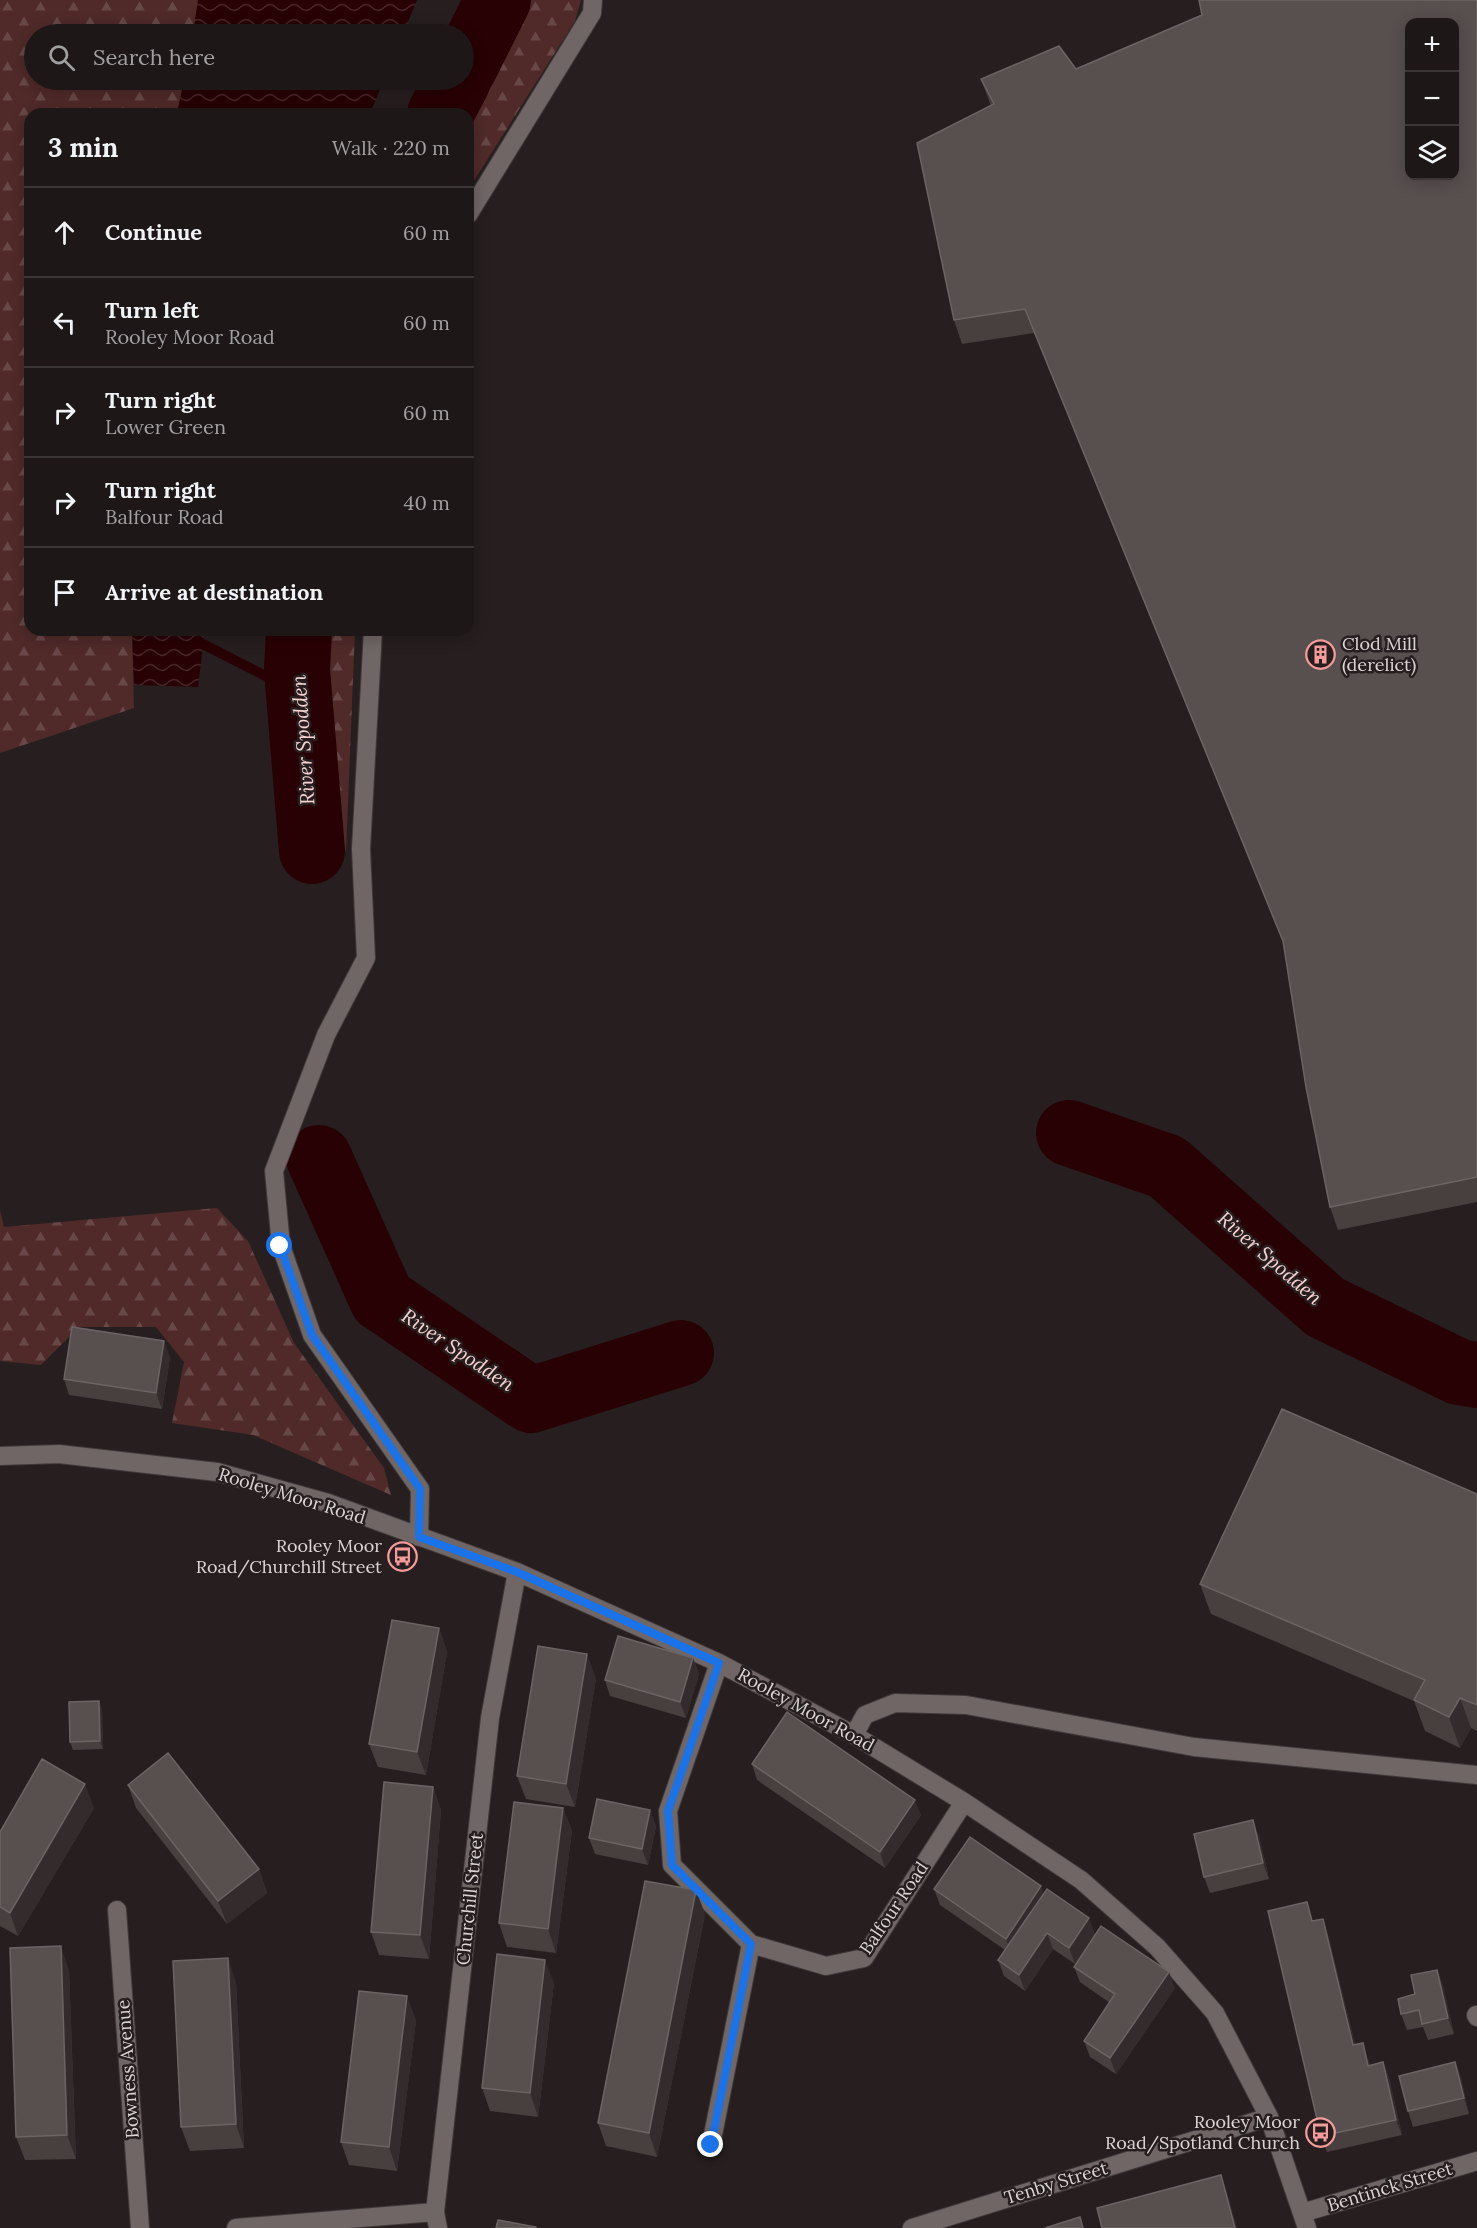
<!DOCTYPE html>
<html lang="en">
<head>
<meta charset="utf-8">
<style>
  body { margin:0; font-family:Lora,serif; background:#2a2424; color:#f1f3f6 }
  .controls { position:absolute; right:18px; top:18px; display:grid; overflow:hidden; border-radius:12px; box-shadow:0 3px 15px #0003 }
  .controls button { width:54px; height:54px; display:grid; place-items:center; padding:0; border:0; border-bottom:2px solid #3b3636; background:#1d1717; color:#f1f3f6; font:30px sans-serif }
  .stop { position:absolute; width:18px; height:18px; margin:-14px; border:4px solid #1a73e8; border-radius:50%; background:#fff }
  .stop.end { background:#1a73e8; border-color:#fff; box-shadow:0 2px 6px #0008 }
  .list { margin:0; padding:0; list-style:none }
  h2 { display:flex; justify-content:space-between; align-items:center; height:78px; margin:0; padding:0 24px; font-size:26px }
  h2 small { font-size:20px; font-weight:400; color:#a09fa1 }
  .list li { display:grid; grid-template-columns:39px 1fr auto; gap:18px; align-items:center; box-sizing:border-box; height:90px; padding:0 24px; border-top:2px solid #3b3636 }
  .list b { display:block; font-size:22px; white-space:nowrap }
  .list p { margin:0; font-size:20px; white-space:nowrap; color:#a09fa1 }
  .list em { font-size:20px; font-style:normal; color:#a09fa1 }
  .icon { flex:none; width:33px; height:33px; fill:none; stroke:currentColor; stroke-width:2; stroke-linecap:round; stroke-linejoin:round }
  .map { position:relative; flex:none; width:1477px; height:2228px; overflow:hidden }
  .search { position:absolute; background:#1d1717; box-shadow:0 3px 15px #0003; left:24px; top:24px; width:450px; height:66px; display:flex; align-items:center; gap:15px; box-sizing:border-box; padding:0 21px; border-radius:33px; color:#a09fa1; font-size:22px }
  .panel { position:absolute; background:#1d1717; box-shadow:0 3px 15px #0003; left:24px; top:108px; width:450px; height:528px; border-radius:18px }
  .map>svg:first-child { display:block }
</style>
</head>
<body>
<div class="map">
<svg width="1477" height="2228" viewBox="0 0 1477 2228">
  <defs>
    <pattern id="forest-firs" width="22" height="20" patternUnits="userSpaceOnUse" patternTransform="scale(1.5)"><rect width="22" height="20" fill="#4f2a29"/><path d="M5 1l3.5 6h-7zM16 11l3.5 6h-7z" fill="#684847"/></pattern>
    <pattern id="water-waves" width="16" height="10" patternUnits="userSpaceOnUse" patternTransform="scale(1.5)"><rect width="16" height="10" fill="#280104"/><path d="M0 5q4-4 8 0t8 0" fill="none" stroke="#472528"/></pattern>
  </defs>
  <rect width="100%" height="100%" fill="#271f1f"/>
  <!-- forest -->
  <path fill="url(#forest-firs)" d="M0 0H198L193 34H34V80H184L177 114H30V630H132L134 708 0 753Z
    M520 0H581L575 21 468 190V114H459Z
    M319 630H355L346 851H321L315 675Z
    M217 1208 248 1241 294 1343 384 1468 391 1495 253 1435 172 1423 184 1362 156 1327H79L41 1365 0 1361V1210L4 1227Z"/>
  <!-- water -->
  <path fill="url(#water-waves)" d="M198 0H417L403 34H193Z
    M184 80H384L370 114H177Z
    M132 630H205L198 687 134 685Z"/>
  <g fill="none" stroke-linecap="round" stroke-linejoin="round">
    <!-- stream -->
    <path stroke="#280104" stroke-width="10" d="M203 644 299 693"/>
    <!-- river -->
    <path stroke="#280104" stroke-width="66" d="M464 68 498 0
      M440 114 458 80
      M299 630 297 670 312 851
      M1069 1133 1167 1167 1325 1307 1459 1372 1477 1375
      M319 1158 382 1299 531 1400 681 1353"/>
    <defs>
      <path id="minor" d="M468 215 592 13 593 0
        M373 630 361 849 366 958 326 1035 274 1171 281 1246 312 1335 420 1489 419 1537
        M0 1456 59 1454 217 1472 328 1503 517 1572 719 1663 854 1735 964 1802 1081 1880 1157 1947 1215 2013 1269 2117 1307 2228
        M719 1663 668 1811 672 1865 751 1944
        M854 1735 865 1715 895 1703 966 1705 1194 1747 1477 1775
        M117 1910 140 2228
        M1476 2015 1477 2017
        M711 2145 751 1944 826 1966 864 1958 964 1802
        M1302 2213 1477 2161
        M236 2228 435 2212
        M438 2228 435 2212 490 1718 517 1572
        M912 2228 1269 2117"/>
    </defs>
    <!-- minor casing -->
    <use href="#minor" stroke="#403a3a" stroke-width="20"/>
    <!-- minor -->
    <use href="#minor" stroke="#706665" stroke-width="18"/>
  </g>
  <!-- wall -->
  <path fill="#483f3f" d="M1477 0V1202L1338 1230 1330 1207 1284 945 1034 333 962 344 954 320 991 106 981 79 1076 69Z
    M170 1357 162 1409 69 1395 64 1379Z
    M1477 1494V1731L1471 1728 1460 1748 1425 1731 1414 1701 1211 1614 1200 1584Z
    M439 1628 447 1652 426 1775 378 1767 369 1744Z
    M693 1658 699 1674 686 1718 610 1696 605 1680Z
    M596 1678 575 1807 526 1799 517 1776Z
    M102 1709 103 1749 73 1750 70 1742Z
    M752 1764 921 1815 885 1868 757 1780Z
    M128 1785 259 1869 267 1893 227 1924 136 1808Z
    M433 1787 441 1810 429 1959 379 1955 371 1932Z
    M94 1808 18 1936 0 1926V1832Z
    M563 1808 572 1831 556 1953 507 1947 499 1923Z
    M656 1826 648 1865 595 1854 589 1838Z
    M1259 1836 1269 1879 1210 1893 1204 1877Z
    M934 1889 1044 1893 1095 1934 1075 1964 1053 1949 1025 1991 1004 1976 998 1960 1005 1950 940 1905Z
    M705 1914 657 2157 606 2146 598 2123Z
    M1323 1919 1328 1935 1355 2044 1368 2059 1370 2065 1383 2062 1389 2078 1402 2135 1327 2152 1321 2136 1314 1921Z
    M1074 1967 1175 1988 1116 2074 1090 2057 1084 2041 1110 2003 1080 1982Z
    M69 1970 76 2159 25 2160 16 2137Z
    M1437 1970 1443 1986 1454 2034 1428 2040 1423 2027 1407 2030 1401 2014 1415 1994Z
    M236 1982 244 2148 190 2151 181 2127Z
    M554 1983 538 2117 490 2111 482 2088Z
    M416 2020 397 2171 349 2165 341 2142Z
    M1455 2062 1461 2078 1469 2114 1413 2127 1408 2111Z"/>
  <!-- shaded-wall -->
  <path fill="#342c2c" d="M164 1341 170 1357 162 1409 156 1393Z
    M439 1628 447 1652 426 1775 417 1752Z
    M587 1654 596 1678 575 1807 566 1784Z
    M693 1658 699 1674 686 1718 680 1702Z
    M1460 1698 1471 1728 1460 1748 1449 1717Z
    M99 1701 102 1709 103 1749 100 1741Z
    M85 1784 94 1808 18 1936 10 1913Z
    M433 1787 441 1810 429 1959 420 1935Z
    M915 1800 921 1815 885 1868 880 1852Z
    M563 1808 572 1831 556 1953 548 1929Z
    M650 1810 656 1826 648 1865 642 1849Z
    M1253 1820 1259 1836 1269 1879 1263 1863Z
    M259 1869 267 1893 227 1924 218 1901Z
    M1041 1886 1047 1902 1011 1955 1006 1939Z
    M696 1890 705 1914 657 2157 649 2133Z
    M1089 1918 1095 1934 1075 1964 1069 1948Z
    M1323 1919 1328 1935 1359 2061 1353 2045Z
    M1047 1933 1053 1949 1025 1991 1019 1975Z
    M61 1946 69 1970 76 2159 67 2135Z
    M228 1958 236 1982 244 2148 236 2124Z
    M545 1960 554 1983 538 2117 530 2093Z
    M1437 1970 1443 1986 1454 2034 1448 2018Z
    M1169 1972 1175 1988 1116 2074 1110 2058Z
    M407 1996 416 2020 397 2171 389 2147Z
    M1363 2043 1368 2059 1373 2081 1368 2066Z
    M1383 2062 1389 2078 1402 2135 1396 2120Z
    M1455 2062 1461 2078 1469 2114 1464 2098Z
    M1221 2175 1229 2199 1237 2228H1235Z"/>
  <!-- building -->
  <path fill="#584f4f" stroke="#6c6464" stroke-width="1.5" fill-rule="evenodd" d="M1199 0H1477V1177L1330 1207 1306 1087 1283 941 1025 309 954 320 917 143 994 104 981 79 1059 46 1076 69 1202 15ZM1410 22H1455V176H1410Z
    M72 1327 164 1341 156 1393 64 1379Z
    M1282 1409 1477 1494V1705L1460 1698 1449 1717 1414 1700 1425 1680 1200 1584Z
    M392 1620 439 1628 417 1752 369 1744Z
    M618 1636 693 1658 680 1702 605 1680Z
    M538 1646 587 1654 566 1784 517 1776Z
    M99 1701 100 1741 70 1742 69 1702Z
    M787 1712 915 1800 880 1852 752 1764Z
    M168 1753 259 1869 218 1901 128 1785Z
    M42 1759 85 1784 10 1913 0 1907V1832Z
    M384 1782 433 1787 420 1935 371 1932Z
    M597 1799 650 1810 642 1849 589 1838Z
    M514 1802 563 1808 548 1929 499 1923Z
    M1253 1820 1263 1863 1204 1877 1194 1834Z
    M970 1837 1041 1886 1006 1939 934 1889Z
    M645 1881 696 1890 649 2133 598 2123Z
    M1047 1889 1089 1918 1069 1948 1047 1933 1019 1975 998 1960Z
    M1307 1902 1312 1921 1323 1919 1353 2045 1363 2043 1368 2066 1383 2062 1396 2120 1321 2136 1268 1911Z
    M1101 1926 1169 1972 1110 2058 1084 2041 1115 1994 1074 1967Z
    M61 1946 67 2135 16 2137 10 1948Z
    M497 1954 545 1960 530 2093 482 2088Z
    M228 1958 236 2124 181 2127 173 1961Z
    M1437 1970 1448 2018 1422 2024 1419 2010 1401 2014 1398 1999 1415 1994 1411 1975Z
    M359 1991 407 1996 389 2147 341 2142Z
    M1455 2062 1464 2098 1408 2111 1399 2076Z
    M1221 2175 1235 2228H1102L1097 2208Z
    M1080 2217 1083 2228H1045Z
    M498 2220 536 2227V2228H496Z"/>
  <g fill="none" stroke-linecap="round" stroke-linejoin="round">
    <!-- route -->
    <path stroke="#1a73e8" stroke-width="8" d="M280 1246 312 1335 420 1489 419 1537 517 1572 719 1663 668 1811 672 1865 751 1944 711 2145"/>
  </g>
  <!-- icons -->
  <defs>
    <symbol id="building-ring" viewBox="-11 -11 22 22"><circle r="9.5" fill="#271f1f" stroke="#f59b99" stroke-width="1.5"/><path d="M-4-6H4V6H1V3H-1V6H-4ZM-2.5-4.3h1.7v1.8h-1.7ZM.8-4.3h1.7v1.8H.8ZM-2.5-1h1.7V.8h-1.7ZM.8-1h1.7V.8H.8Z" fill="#f59b99"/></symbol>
    <symbol id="bus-ring" viewBox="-11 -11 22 22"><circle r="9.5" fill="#271f1f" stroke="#f59b99" stroke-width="1.5"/><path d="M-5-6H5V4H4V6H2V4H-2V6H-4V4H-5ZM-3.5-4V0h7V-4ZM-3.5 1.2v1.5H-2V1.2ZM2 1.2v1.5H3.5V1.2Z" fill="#f59b99"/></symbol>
  </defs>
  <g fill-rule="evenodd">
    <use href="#building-ring" x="1304" y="638" width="33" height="33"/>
    <use href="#bus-ring" x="386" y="1540" width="33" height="33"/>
    <use href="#bus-ring" x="1304" y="2116" width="33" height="33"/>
  </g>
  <g text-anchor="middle" stroke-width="5" stroke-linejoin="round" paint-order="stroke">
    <!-- poi labels -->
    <g font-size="18" fill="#dad5d4" stroke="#271f1f" text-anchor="end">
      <text x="1342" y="650" text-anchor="start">Clod Mill<tspan x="1342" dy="21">(derelict)</tspan></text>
      <text x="382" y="1552">Rooley Moor<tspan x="382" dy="21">Road/Churchill Street</tspan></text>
      <text x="1300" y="2128">Rooley Moor<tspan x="1300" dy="21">Road/Spotland Church</tspan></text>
    </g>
    <!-- street labels -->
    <g font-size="18" fill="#dad5d4" stroke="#271f1f">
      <text transform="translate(292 1496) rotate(17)" y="6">Rooley Moor Road</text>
      <text transform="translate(806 1710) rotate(29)" y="6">Rooley Moor Road</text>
      <text transform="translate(470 1899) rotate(-84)" y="6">Churchill Street</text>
      <text transform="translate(894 1908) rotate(-56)" y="6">Balfour Road</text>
      <text transform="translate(128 2069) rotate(-94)" y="6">Bowness Avenue</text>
      <text transform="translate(1056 2183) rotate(-17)" y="6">Tenby Street</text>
      <text transform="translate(1390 2187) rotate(-17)" y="6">Bentinck Street</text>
    </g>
    <!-- water labels -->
    <g font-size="20" font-style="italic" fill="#f7d4d2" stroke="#271f1f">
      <text transform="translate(303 740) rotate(-94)" y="7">River Spodden</text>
      <text transform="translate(1270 1258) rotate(41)" y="7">River Spodden</text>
      <text transform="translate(458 1350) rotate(34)" y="7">River Spodden</text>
    </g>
  </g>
</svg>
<div class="controls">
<button>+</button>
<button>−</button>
<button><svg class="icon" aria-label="layers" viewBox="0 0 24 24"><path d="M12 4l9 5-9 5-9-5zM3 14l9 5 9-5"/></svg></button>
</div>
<div class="stop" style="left:280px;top:1246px"></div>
<div class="stop end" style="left:711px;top:2145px"></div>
<div class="search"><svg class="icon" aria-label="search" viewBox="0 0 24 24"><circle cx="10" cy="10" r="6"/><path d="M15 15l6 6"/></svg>Search here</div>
<section class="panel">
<h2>3 min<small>Walk · 220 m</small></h2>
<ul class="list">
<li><svg class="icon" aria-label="ahead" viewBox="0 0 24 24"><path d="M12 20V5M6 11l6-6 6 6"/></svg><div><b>Continue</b></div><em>60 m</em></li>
<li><svg class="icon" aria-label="left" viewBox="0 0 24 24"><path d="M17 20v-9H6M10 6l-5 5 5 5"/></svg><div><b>Turn left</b><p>Rooley Moor Road</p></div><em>60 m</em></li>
<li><svg class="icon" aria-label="right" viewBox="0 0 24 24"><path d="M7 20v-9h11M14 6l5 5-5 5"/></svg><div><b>Turn right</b><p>Lower Green</p></div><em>60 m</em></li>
<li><svg class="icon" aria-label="right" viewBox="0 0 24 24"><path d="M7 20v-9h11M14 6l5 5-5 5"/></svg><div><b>Turn right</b><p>Balfour Road</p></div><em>40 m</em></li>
<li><svg class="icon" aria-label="arrive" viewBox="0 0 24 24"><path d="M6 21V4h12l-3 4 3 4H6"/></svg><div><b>Arrive at destination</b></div></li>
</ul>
</section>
</div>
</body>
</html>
